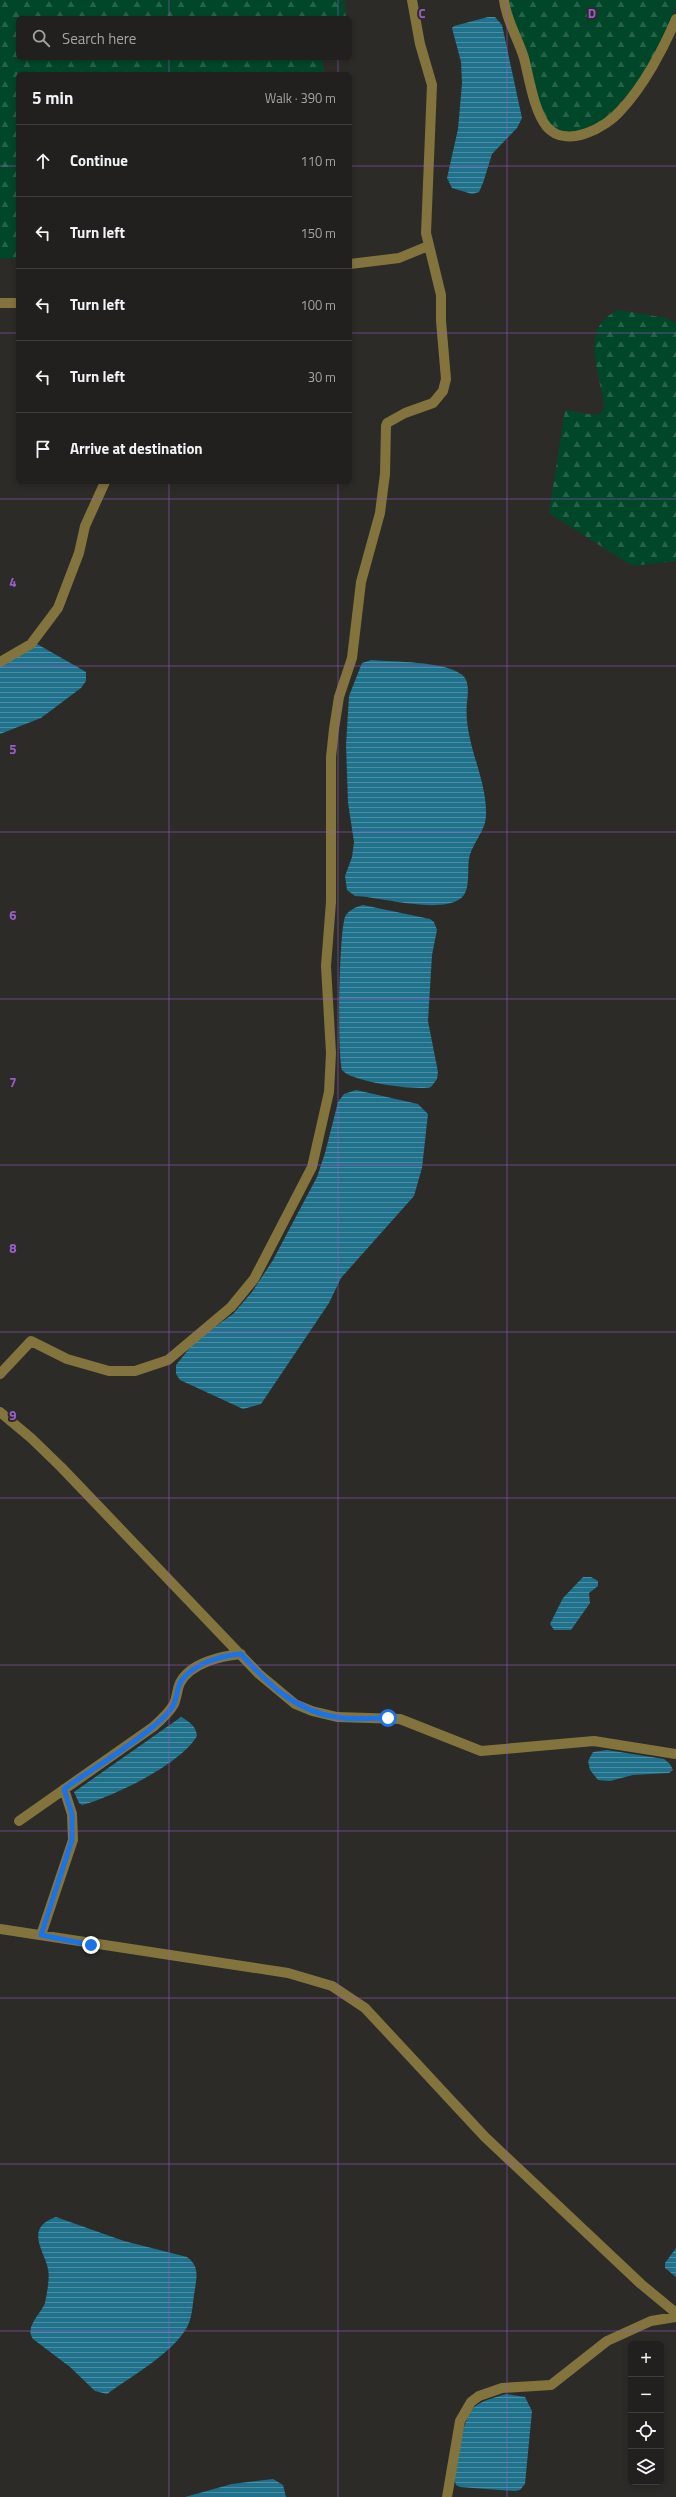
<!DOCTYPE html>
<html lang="en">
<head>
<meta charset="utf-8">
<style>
  body { margin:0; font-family:"Titillium Web",sans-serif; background:#2a2827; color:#f1f3f6 }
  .controls { position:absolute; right:12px; bottom:12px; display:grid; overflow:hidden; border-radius:6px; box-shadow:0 2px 6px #0003 }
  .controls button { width:36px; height:36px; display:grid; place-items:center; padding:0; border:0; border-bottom:1px solid #3f3e3c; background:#22201e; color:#f1f3f6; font:20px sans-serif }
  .stop { position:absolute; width:12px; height:12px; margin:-9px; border:3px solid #1a73e8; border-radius:50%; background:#fff }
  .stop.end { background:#1a73e8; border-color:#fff; box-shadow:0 1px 4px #0008 }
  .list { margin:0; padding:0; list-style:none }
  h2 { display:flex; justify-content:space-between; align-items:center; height:52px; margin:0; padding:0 16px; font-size:17px }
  h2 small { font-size:13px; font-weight:400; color:#a2a3a4 }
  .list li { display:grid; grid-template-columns:26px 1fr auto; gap:12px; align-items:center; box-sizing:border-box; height:72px; padding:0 16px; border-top:1px solid #3f3e3c }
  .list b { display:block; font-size:15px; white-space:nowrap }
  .list em { font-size:13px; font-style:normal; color:#a2a3a4 }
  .icon { flex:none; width:22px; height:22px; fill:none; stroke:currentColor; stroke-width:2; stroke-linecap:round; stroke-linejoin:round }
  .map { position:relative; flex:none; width:676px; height:2497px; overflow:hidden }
  .search { position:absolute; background:#22201e; box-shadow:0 2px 6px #0003; left:16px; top:16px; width:336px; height:44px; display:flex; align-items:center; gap:10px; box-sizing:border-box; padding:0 14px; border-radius:6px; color:#a2a3a4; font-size:15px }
  .panel { position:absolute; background:#22201e; box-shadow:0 2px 6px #0003; left:16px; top:72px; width:336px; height:412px; border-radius:6px }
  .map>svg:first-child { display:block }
</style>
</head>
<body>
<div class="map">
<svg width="676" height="2497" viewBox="0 0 676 2497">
  <defs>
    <pattern id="forest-firs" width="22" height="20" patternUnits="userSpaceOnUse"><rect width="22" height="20" fill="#004729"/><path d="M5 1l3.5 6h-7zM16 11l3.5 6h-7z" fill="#266248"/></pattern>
    <pattern id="water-rules" width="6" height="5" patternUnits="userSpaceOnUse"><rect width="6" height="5" fill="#20718c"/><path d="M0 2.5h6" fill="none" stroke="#4c8da2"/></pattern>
  </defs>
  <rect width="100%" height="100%" fill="#2d2b28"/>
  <!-- forest -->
  <path fill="url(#forest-firs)" d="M0 0H344L346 18H18V58H322L324 72 307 74H18V259L0 258Z
    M507 0H676C676 35 614 130 576 133 570 134 562 131 555 130L542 114Z
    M619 310 666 318 676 323V561L632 566 549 513 565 410 594 415 600 414 604 409C602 375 576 328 619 310Z"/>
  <!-- water -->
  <path fill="url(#water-rules)" d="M488 17H495L502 25 522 118 517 128 492 154 483 183 479 192 472 194 452 188 447 178 458 129 462 83 461 62 452 28 454 26Z
    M37 644 81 669 86 672V681L81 688 41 718 0 734V666Z
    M371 660C395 662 442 661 461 674 470 680 468 693 467 702 463 742 487 776 486 815 486 831 472 843 469 859 467 871 471 892 460 899 437 914 382 897 355 896L347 890 345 876 352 857 354 842 348 803 346 745 349 696 362 663Z
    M363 905 430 919 434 922 437 930 432 955 428 1021 438 1072 437 1079 431 1087C417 1091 351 1082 342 1070 337 1053 339 933 345 917 348 910 356 907 363 905Z
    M356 1090 418 1104 428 1114 422 1168 414 1196 341 1278 329 1303 261 1404 243 1409 180 1380 176 1374V1365L196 1340 233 1314 252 1292 273 1260 317 1177 325 1153 338 1102 344 1094Z
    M583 1577H591L598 1581V1586L589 1593 590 1603 571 1630H554L550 1624 563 1598Z
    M181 1717C190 1722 196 1726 197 1736 181 1764 113 1797 82 1805L79 1803 74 1792Z
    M607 1750 664 1759 670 1764 673 1770 669 1773 633 1775 610 1781 598 1780 590 1770 588 1761 593 1752Z
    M56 2217 124 2241 187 2257C199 2266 197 2275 195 2289 193 2299 193 2310 190 2320 182 2348 130 2377 107 2394L95 2391 70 2367 33 2339C24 2327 41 2314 45 2303 47 2293 50 2278 48 2269 44 2250 24 2228 56 2217Z
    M676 2248V2277L665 2268V2263Z
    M506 2394 525 2397 532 2411 525 2484 520 2490 515 2491 460 2487 456 2485 454 2478C457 2461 462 2414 477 2405 486 2399 497 2397 506 2394Z
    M273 2479 283 2485 286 2497H185L232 2484Z"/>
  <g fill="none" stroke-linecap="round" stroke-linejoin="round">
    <!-- minor -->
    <path stroke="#83743e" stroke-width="10" d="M504 0C506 20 518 38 524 58 529 77 534 112 547 127 566 149 606 128 621 110 643 87 664 48 676 19
      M350 264 399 258 428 246
      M0 303H18
      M0 662 31 644 58 608 79 553 85 526 105 482
      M0 1374 31 1341 67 1359 109 1371H135L168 1360 231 1307 254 1279 312 1167 329 1092 331 1053 326 966 331 902V757L334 729 339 697 352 658 361 582 380 513 385 474 386 426 387 423 405 413 433 403 443 391 446 379 441 321V295L426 233 432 85 420 44 412 0
      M0 1412 31 1438 61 1467 259 1674 295 1704 312 1711 337 1717 400 1719 481 1751 594 1741 676 1754
      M19 1821 153 1727C161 1720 169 1713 174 1704 177 1697 177 1689 180 1683 190 1663 221 1656 241 1654
      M0 1929 288 1973 332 1986 365 2008 485 2137 641 2284 676 2313
      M41 1935 73 1840 72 1814 64 1789
      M447 2497 460 2421 471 2402 479 2396 502 2388 551 2385 607 2341 651 2321 676 2317"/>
  </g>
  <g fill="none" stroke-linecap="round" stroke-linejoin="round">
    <!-- route -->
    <path stroke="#1a73e8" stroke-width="5" d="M91 1945 41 1935 72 1840V1814L64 1789C94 1768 126 1749 154 1726 161 1720 170 1713 174 1704 177 1697 177 1687 181 1681 194 1663 220 1656 241 1654 267 1683 295 1711 336 1717 352 1720 371 1718 388 1718"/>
  </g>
  <!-- grid -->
  <path fill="none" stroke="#995dcb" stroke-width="1" stroke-opacity="0.55" d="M169 0V18M338 0V18M507 0V2497M169 58V74M338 58V74M0 166H18M350 166H676M0 333H18M350 333H676M169 482V2497M338 482V2497M0 499H676M0 666H676M0 832H676M0 999H676M0 1165H676M0 1332H676M0 1498H676M0 1665H676M0 1831H676M0 1998H676M0 2164H676M0 2331H676"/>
  <g font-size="13" text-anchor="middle" font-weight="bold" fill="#995dcb" stroke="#2d2b28" stroke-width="4" stroke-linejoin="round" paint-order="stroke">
    <text x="422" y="18">C</text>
    <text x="592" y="18">D</text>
    <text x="13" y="587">4</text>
    <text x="13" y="754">5</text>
    <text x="13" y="920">6</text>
    <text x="13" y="1087">7</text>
    <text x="13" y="1253">8</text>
    <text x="13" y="1420">9</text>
  </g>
</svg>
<div class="controls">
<button>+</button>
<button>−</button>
<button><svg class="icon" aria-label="locate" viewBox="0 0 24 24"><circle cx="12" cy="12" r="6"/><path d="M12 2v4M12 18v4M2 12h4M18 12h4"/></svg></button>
<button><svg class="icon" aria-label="layers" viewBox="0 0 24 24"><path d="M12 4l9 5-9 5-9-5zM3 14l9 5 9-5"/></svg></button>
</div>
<div class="stop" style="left:388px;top:1718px"></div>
<div class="stop end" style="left:91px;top:1945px"></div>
<div class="search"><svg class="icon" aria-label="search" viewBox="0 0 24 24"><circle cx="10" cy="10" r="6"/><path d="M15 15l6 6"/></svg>Search here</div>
<section class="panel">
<h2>5 min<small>Walk · 390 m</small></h2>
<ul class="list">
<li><svg class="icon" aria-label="ahead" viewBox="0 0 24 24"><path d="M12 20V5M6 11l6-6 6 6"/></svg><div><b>Continue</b></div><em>110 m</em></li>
<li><svg class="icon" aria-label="left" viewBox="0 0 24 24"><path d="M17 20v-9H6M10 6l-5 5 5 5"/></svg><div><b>Turn left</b></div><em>150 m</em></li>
<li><svg class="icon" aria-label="left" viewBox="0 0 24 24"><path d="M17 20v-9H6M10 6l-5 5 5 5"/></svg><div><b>Turn left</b></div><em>100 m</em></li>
<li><svg class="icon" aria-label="left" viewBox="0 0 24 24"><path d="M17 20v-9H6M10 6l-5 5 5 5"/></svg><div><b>Turn left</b></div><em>30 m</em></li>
<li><svg class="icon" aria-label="arrive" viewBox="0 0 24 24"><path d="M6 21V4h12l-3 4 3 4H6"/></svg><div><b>Arrive at destination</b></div></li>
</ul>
</section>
</div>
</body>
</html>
